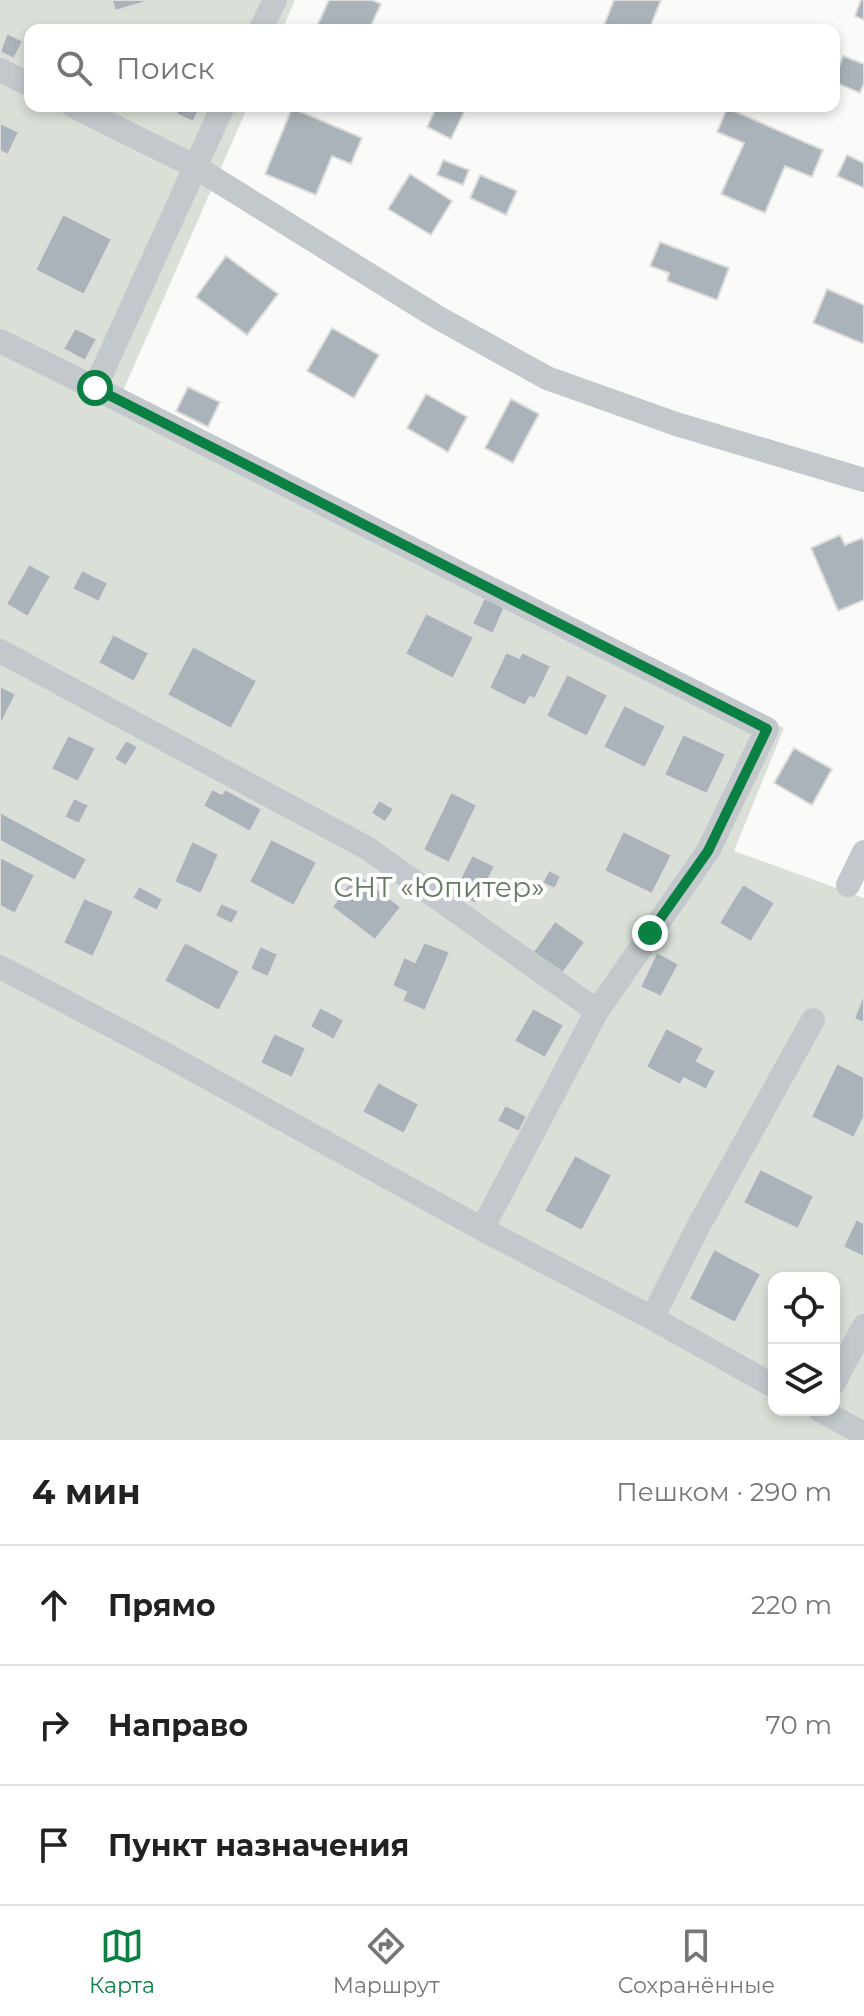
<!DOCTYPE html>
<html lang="ru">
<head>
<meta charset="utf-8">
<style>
  body { margin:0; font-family:Montserrat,sans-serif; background:#f2f2f2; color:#222 }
  .controls { position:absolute; right:24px; bottom:24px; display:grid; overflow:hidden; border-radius:16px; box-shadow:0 4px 12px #0003 }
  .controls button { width:72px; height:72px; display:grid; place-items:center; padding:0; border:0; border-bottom:2px solid #e0e0e0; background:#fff; color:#222; font:40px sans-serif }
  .stop { position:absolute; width:24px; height:24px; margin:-18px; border:6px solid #0b8043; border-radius:50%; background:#fff }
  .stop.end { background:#0b8043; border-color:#fff; box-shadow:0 2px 8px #0008 }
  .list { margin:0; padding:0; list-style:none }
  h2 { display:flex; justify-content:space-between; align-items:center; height:104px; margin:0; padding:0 32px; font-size:34px }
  h2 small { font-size:26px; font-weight:400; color:#767676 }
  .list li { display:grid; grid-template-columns:52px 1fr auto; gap:24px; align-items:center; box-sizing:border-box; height:120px; padding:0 32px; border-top:2px solid #e0e0e0 }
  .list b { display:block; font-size:30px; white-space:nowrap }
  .list em { font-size:26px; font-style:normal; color:#767676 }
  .icon { flex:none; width:44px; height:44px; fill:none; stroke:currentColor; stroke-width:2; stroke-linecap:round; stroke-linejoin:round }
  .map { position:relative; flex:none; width:864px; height:1440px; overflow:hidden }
  .search { position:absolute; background:#fff; box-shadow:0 4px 12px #0003; left:24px; right:24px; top:24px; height:88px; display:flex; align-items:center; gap:20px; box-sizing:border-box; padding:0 28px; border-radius:16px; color:#767676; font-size:30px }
  .sheet { height:464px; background:#fff }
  nav { display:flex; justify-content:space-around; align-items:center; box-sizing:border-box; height:112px; border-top:2px solid #e0e0e0; background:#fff; font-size:22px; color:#767676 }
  nav a { display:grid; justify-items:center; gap:4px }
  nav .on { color:#0b8043 }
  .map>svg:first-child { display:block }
</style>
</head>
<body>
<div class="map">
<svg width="864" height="1440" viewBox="0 0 864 1440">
  <rect width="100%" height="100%" fill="#fafaf8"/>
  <!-- green -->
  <path fill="#dadfd7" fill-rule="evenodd" d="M0 0H295L282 30H30V106H248L116 407 784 728 734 851 864 898V1440H0ZM774 1278H834V1410H774Z"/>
  <!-- building -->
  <path fill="#aab3b9" stroke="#dcdcda" stroke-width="2" d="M112 0H152L115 11Z
    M329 0H372L381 4 369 30H315Z
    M614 0H661L649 30H602Z
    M861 0H864V20L855 16Z
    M7 33 23 41 14 59 0 52Z
    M843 56 864 64V83L860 93 834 82Z
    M180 106H201L193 122 176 114Z
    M437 106 466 108 451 139 427 127Z
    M292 108 362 138 351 164 332 156 316 195 265 174Z
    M727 108 823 150 812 177 785 166 765 213 721 194 744 143 717 132Z
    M0 123 19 132 8 155 0 151Z
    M847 155 864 163V188L837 176Z
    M443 160 469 170 463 185 437 175Z
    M410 174 452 201 431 235 388 209Z
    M480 175 517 191 506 215 470 198Z
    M63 214 112 239 84 295 35 270Z
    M660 242 729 268 717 300 667 281 669 273 650 266Z
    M226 256 278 294 247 335 196 297Z
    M827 289 864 305V344L813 323Z
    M75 328 97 339 85 361 63 349Z
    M332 328 379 355 354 398 307 371Z
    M188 387 220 402 208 427 176 411Z
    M426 394 467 417 448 452 407 428Z
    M511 399 539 414 513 463 485 448Z
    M840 535 845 545 862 538 864 542V600L838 611 811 548Z
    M29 564 51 576 28 617 6 604Z
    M82 570 108 583 99 602 72 589Z
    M484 598 505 607 493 634 472 624Z
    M426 613 474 637 453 679 405 654Z
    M113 634 149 653 134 682 98 663Z
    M193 646 257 681 231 729 167 695Z
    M506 652 519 658 522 652 551 666 535 699 530 697 525 706 489 688Z
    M567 674 608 695 587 737 546 716Z
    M0 686 16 694 0 726Z
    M624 705 666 726 645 768 603 747Z
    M683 734 726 754 707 794 664 775Z
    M68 735 96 748 78 782 51 769Z
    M126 740 138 747 126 766 114 759Z
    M794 748 832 769 812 805 774 783Z
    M212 789 222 794 225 789 262 809 250 832 203 806Z
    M451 792 477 805 449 863 423 850Z
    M74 798 89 805 79 824 64 817Z
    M379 800 394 809 385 822 371 813Z
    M0 812 87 859 75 881 0 841Z
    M623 831 672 855 652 894 604 871Z
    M271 839 317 862 294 906 249 882Z
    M192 841 219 854 201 894 174 882Z
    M472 855 495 866 476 904 453 893Z
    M0 857 35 875 15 914 0 906Z
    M549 870 561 876 555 889 542 883Z
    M357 873 401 907 375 940 332 907Z
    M743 884 775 903 751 942 719 923Z
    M139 886 163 899 157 911 132 898Z
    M84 898 114 911 93 957 63 943Z
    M221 903 239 911 232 924 215 916Z
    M555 921 585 942 563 973 533 952Z
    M185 942 240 971 219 1011 164 981Z
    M424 942 450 952 425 1011 402 1001 406 992 392 986 404 957 415 962Z
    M260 946 278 954 268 977 250 969Z
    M657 952 679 964 661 997 640 987Z
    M864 993V1023L854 1019Z
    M320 1007 344 1020 334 1040 310 1027Z
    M533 1008 564 1025 545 1058 514 1041Z
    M666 1028 704 1048 697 1061 716 1071 706 1090 684 1078 680 1085 646 1067Z
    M274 1033 306 1048 292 1078 260 1063Z
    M837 1063 864 1077V1117L854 1138 811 1117Z
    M378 1082 419 1104 404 1134 362 1112Z
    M505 1105 527 1116 519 1132 497 1121Z
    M575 1155 612 1175 582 1231 544 1211Z
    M760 1169 814 1196 798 1229 743 1203Z
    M856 1219 864 1223V1257L843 1247Z
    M714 1249 761 1274 735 1323 689 1299Z"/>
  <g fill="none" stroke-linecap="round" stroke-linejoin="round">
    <!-- minor -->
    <path stroke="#c3c8cc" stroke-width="24" d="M260 30 275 0
      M0 70 30 85
      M73 106 194 166 437 317 547 378 676 424 864 480
      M0 341 95 388 223 106
      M95 388 767 729 708 851 597 1011
      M0 651 367 848 597 1011 482 1229 163 1053 0 967
      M848 885 864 852
      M482 1229 652 1318
      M834 1383 864 1326
      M774 1386 652 1318 698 1227 813 1020
      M820 1410 864 1434"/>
  </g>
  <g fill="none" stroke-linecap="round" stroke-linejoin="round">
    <!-- route -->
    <path stroke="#0b8043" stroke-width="10" d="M95 388 767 729 708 851 650 933"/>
  </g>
  <g text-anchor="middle" stroke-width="8" stroke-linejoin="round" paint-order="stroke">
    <!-- park labels -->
    <g font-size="28" fill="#687a64" stroke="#fff">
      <text x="439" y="897">СНТ «Юпитер»</text>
    </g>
  </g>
</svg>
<div class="controls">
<button><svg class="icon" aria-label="locate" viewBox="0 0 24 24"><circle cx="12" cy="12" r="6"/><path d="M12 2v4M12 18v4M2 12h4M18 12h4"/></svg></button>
<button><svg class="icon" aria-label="layers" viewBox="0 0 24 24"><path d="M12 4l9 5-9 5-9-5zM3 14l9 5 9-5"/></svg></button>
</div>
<div class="stop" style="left:95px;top:388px"></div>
<div class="stop end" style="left:650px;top:933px"></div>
<div class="search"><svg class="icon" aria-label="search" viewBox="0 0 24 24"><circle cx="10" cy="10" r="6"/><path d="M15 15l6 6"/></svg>Поиск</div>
</div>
<section class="sheet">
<h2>4 мин<small>Пешком · 290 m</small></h2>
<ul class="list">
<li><svg class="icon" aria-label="ahead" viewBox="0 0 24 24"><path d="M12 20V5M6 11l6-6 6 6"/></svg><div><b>Прямо</b></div><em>220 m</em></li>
<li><svg class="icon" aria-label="right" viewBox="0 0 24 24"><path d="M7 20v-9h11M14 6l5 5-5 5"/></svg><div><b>Направо</b></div><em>70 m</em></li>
<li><svg class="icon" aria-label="arrive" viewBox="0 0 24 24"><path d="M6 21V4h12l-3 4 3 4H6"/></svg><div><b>Пункт назначения</b></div></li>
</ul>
</section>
<nav>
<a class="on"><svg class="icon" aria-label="map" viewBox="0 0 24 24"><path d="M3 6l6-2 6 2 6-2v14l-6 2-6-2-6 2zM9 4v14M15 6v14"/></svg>Карта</a>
<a><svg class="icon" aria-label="directions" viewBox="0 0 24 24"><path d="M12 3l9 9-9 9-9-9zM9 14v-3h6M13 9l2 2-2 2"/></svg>Маршрут</a>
<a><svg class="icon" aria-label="saved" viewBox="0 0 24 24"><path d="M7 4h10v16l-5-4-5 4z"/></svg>Сохранённые</a>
</nav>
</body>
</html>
